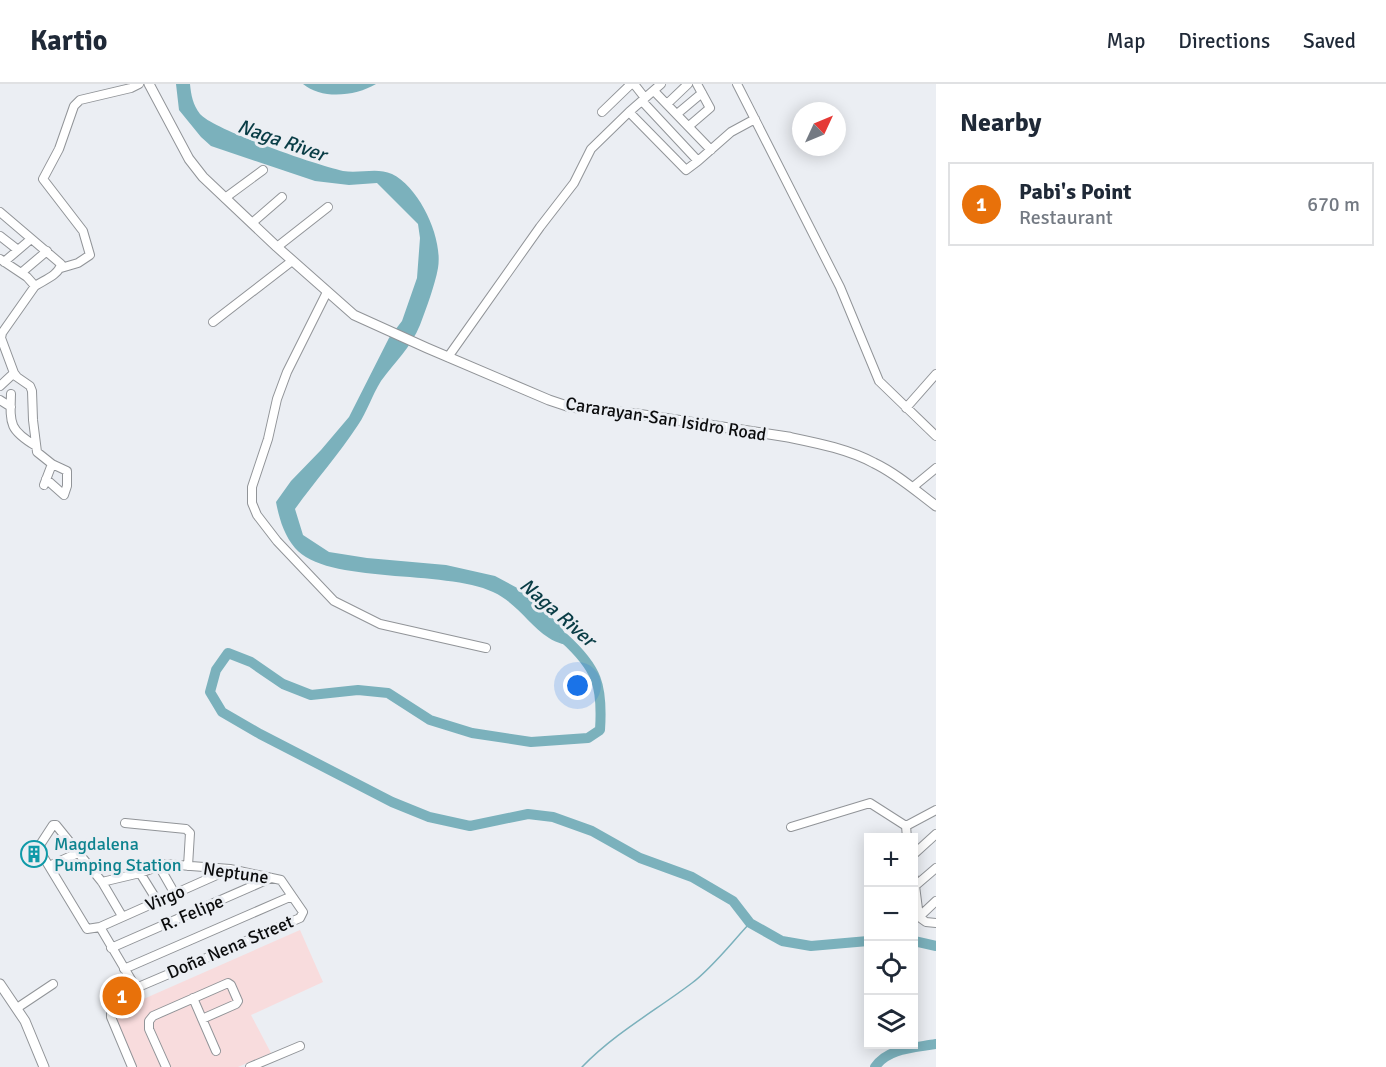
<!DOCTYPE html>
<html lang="en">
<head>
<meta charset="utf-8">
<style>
  body { margin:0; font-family:Signika,sans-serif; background:#f6f6f7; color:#1f2937 }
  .controls { position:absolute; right:18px; bottom:18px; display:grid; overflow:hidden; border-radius:0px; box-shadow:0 3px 15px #0003 }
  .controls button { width:54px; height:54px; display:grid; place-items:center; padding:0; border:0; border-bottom:2px solid #e0e1e3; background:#fff; color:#1f2937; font:30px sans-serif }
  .compass { position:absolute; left:792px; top:18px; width:54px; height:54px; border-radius:50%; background:#fff; box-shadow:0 3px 15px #0003; rotate:46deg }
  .you { position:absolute; left:578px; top:602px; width:21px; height:21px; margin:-15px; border:4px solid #fff; border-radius:50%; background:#1a73e8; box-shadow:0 0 0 9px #1a73e833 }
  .badge { display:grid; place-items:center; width:39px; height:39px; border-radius:50%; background:#d93025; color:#fff; font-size:20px; font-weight:700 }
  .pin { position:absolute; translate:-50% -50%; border:3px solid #fff; box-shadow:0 2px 6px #0006 }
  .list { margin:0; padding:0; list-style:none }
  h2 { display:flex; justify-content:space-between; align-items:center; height:78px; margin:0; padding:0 24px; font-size:26px }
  h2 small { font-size:20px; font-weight:400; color:#747a83 }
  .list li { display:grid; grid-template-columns:39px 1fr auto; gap:18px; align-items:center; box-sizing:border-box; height:84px; margin:0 12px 12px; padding:0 12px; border:2px solid #e0e1e3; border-radius:0px }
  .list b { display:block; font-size:22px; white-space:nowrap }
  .list p { margin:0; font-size:20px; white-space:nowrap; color:#747a83 }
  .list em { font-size:20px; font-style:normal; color:#747a83 }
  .icon { flex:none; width:33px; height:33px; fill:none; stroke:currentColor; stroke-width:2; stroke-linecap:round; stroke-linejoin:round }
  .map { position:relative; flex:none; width:936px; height:983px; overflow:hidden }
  header { display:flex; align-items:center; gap:36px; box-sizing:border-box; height:84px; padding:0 30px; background:#fff; border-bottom:2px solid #e0e1e3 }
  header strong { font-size:28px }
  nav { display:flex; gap:33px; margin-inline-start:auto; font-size:21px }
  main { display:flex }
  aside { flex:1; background:#fff }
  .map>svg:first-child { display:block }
</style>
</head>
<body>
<header>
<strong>Kartio</strong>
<nav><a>Map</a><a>Directions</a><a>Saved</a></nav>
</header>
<main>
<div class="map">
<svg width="936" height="983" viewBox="0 0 936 983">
  <rect width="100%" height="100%" fill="#ebeef3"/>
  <!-- commercial -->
  <path fill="#f8dcdd" d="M300 846 323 898 251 931 271 969 238 983H136L114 928Z"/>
  <!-- water -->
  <path fill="#7bb1bc" d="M176 0H190C191 11 193 21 200 30 214 46 319 82 343 87 360 90 376 83 392 90 420 104 443 154 438 184 435 201 426 225 420 241 411 263 395 278 381 297 372 311 367 328 358 341 339 370 315 397 295 425L303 451 329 468 367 474 446 481 495 492 521 506 559 540 574 563C567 561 556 559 549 554 528 540 517 519 493 508 445 485 326 501 295 464 284 451 279 434 276 418L291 397 321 366 349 333 389 254 402 237 417 194 420 154 418 140 377 99 349 101 315 97 211 62 201 53 179 26Z
    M303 0H376C356 12 322 16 303 0Z"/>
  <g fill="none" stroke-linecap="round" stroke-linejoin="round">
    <!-- stream -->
    <path stroke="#7bb1bc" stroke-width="1.5" d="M582 983C615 949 655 927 692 899 713 883 732 858 750 839"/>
    <!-- river -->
    <path stroke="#7bb1bc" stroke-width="10" d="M564 554C597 584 603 601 600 646L588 654 531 658 472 649 430 636 388 609 358 606 311 611 283 600 251 578 228 569 216 586 210 608 222 628 260 650 392 718 429 733 470 742 528 730 553 733 592 747 640 774 692 793 733 817 750 839 782 857 811 862 868 857
      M914 857 936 862
      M875 983C888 964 914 964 936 960"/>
    <defs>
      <path id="minor" d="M634 0 645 14
        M661 0 629 28 686 86 698 77
        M737 0 840 203 879 297 936 352
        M654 7 711 66
        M642 17 698 77 731 48 755 35
        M667 20 688 0
        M602 28 631 0
        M677 30 702 9
        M689 42 710 24 697 0
        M225 114 263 86
        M0 128 61 180C59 191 44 196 35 202
        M252 139 282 113
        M0 152 18 166
        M277 163 328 123
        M0 175 27 193 35 202 2 249 1 254 14 289 17 293 30 302 32 307 33 336 37 368 52 380 44 401
        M4 178 31 155
        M61 184 78 179 90 171 83 147 43 95 59 65 74 22 80 16 131 4 139 0
        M21 189 47 167
        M327 208 287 288 277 315 268 355 252 403V419L257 431 277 457 334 517 380 540 486 564
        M213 238 292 177
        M448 273 540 143 574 99 591 65 629 28
        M0 302 14 289
        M11 310C10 340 9 346 36 362
        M0 316 11 323
        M906 324 936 290
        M46 395 64 411 67 402V387L52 380
        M913 403 936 384
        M125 739 186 745 190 749 188 782
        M906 742 936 726
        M791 743 870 719 906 742 907 754
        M914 770 936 750
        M49 782 78 769
        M159 782 175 810
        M140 789 158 818
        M914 794 919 833 926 838 936 839
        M102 798 140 789 165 780 230 785 281 796 303 828 300 834 136 904
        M915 802 936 784
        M122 832 102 798 56 741H53L38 764 87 845 100 843 228 786
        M919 833 936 817
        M100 843 139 909C133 917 119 919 111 927V933L132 983
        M111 864 271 794
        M124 885 292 812
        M193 914 216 967
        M17 924 53 900
        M166 983 149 945V937L153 932 228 899 231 901 238 917 236 920 202 935
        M250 983 300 962"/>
      <path id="major" d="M149 0 189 75 203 93 277 163 354 231 427 264 549 316 570 323 637 330 788 353C817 359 848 365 874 379 897 390 916 407 936 422
        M0 900 25 937 44 983"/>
    </defs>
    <!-- minor casing -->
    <use href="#minor" stroke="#919498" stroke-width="10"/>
    <!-- major casing -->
    <use href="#major" stroke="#919498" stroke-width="11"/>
    <!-- minor -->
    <use href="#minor" stroke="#fff" stroke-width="8"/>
    <!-- major -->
    <use href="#major" stroke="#fff" stroke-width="9"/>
  </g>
  <!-- icons -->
  <defs>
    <symbol id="building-ring" viewBox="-11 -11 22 22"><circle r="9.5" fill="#ebeef3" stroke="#0f9aa8" stroke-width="1.5"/><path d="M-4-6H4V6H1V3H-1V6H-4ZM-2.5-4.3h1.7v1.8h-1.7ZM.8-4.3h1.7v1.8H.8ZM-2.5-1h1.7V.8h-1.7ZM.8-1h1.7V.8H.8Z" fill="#0f9aa8"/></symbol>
  </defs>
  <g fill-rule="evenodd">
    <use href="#building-ring" x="19" y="755" width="30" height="30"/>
  </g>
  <g text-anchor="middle" stroke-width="6" stroke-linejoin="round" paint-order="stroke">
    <!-- street labels -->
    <g font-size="18" fill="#0b0c0d" stroke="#ebeef3">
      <text transform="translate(666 335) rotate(9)" y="6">Cararayan-San Isidro Road</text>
      <text transform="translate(236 789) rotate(8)" y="6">Neptune</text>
      <text transform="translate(165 814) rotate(-23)" y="6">Virgo</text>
      <text transform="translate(192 829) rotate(-23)" y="6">R. Felipe</text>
      <text transform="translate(230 863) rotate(-23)" y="6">Doña Nena Street</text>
    </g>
    <!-- culture labels -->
    <g font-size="18" fill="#0d838f" stroke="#ebeef3" text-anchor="start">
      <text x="54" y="766">Magdalena<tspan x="54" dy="21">Pumping Station</tspan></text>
    </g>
    <!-- water labels -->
    <g font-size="20" font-style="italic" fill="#083c45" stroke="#ebeef3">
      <text transform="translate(282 56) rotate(19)" y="7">Naga River</text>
      <text transform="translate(558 528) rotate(41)" y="7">Naga River</text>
    </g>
  </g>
</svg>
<div class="controls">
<button>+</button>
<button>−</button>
<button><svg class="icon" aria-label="locate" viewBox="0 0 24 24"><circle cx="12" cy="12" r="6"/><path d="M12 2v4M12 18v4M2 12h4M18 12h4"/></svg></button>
<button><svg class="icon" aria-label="layers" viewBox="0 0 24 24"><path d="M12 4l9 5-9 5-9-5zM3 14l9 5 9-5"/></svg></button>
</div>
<svg class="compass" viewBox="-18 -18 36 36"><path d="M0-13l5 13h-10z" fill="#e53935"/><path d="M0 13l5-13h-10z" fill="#747a83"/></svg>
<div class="you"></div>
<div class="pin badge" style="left:122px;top:912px;background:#e8710a">1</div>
</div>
<aside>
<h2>Nearby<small></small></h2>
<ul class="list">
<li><span class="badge" style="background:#e8710a">1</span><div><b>Pabi's Point</b><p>Restaurant</p></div><em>670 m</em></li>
</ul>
</aside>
</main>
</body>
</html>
